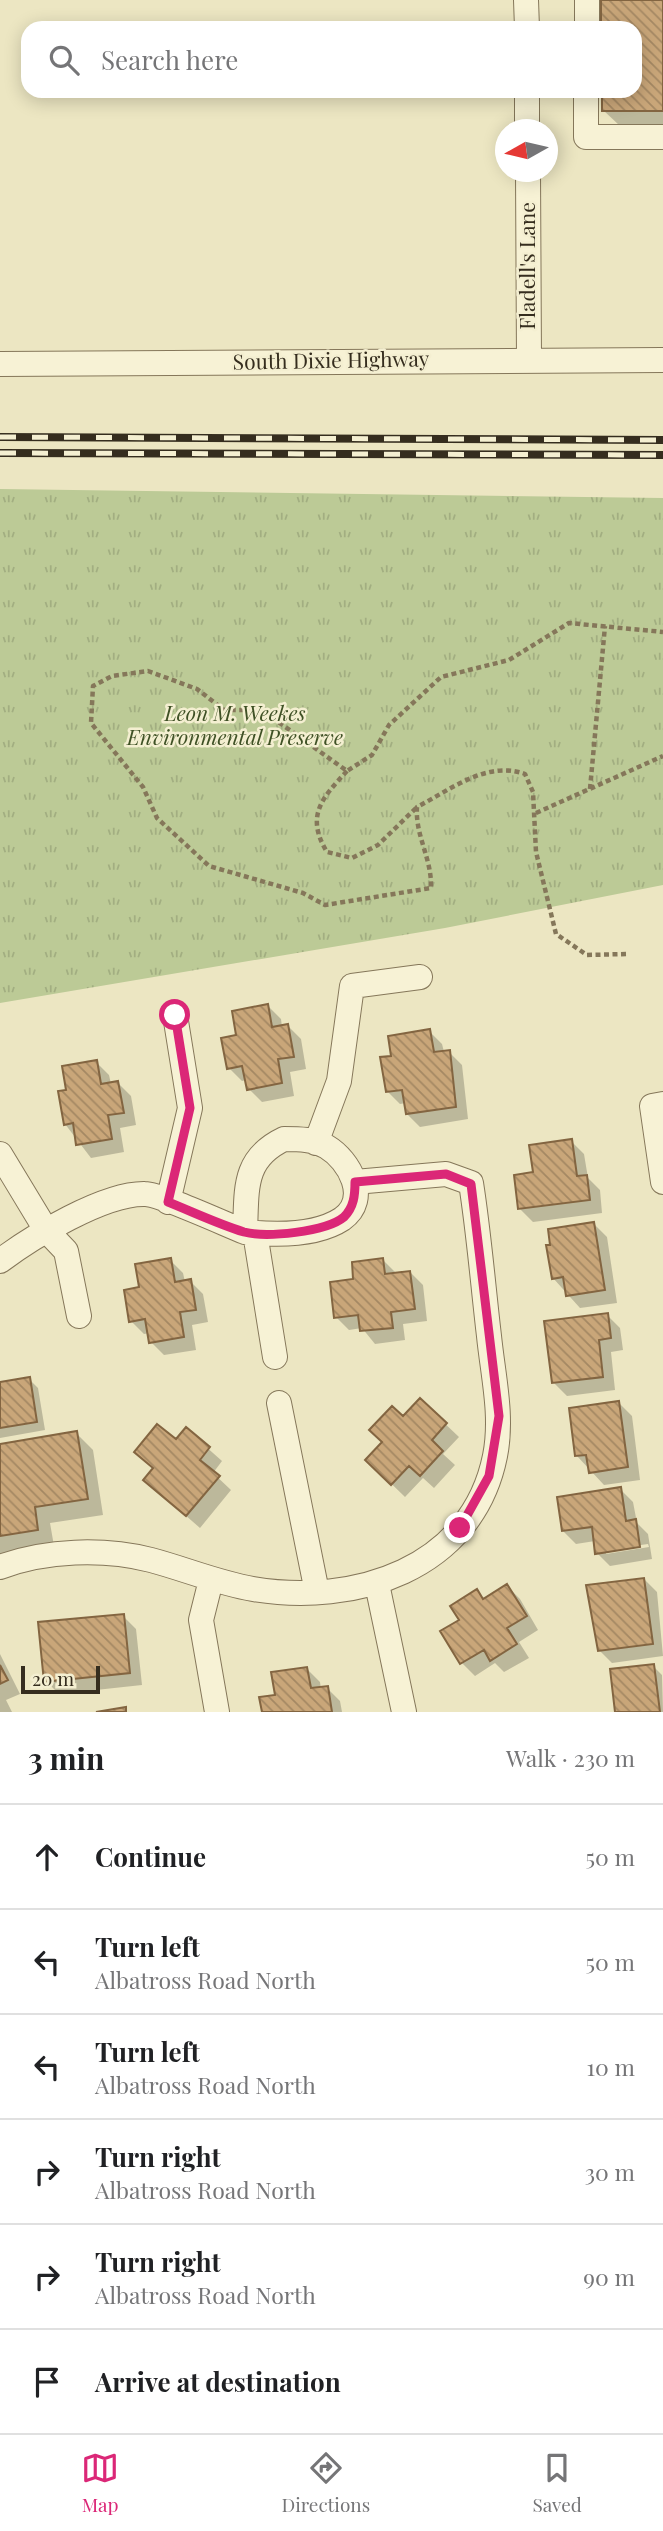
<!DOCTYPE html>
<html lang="en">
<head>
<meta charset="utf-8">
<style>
  body { margin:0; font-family:"Playfair Display",serif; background:#f6f6f6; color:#202124 }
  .compass { position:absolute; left:495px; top:119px; width:63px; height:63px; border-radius:50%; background:#fff; box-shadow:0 4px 18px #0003; rotate:262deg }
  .scale { position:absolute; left:21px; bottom:18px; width:79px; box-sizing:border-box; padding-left:7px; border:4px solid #352d1e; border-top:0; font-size:19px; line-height:24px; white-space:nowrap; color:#352d1e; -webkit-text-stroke:5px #f4efd1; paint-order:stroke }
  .stop { position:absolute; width:21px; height:21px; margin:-16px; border:5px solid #db2777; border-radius:50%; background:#fff }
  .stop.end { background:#db2777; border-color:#fff; box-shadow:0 2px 7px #0008 }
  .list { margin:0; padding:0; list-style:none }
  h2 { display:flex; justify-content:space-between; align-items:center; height:91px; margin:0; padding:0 28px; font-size:30px }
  h2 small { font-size:23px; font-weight:400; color:#757577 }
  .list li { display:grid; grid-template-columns:46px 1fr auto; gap:21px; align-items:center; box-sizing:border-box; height:105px; padding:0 28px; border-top:2px solid #e0e0e0 }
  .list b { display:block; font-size:26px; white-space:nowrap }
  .list p { margin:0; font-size:23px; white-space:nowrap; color:#757577 }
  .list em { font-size:23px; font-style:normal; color:#757577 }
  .icon { flex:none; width:38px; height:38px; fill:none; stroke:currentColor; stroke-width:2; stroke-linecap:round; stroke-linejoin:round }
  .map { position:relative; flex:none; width:663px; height:1712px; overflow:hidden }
  .search { position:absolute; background:#fff; box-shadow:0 4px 18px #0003; left:21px; right:21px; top:21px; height:77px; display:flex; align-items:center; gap:18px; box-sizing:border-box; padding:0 24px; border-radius:21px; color:#757577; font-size:26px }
  .sheet { height:721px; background:#fff }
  nav { display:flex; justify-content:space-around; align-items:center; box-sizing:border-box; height:98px; border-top:2px solid #e0e0e0; background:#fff; font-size:19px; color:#757577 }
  nav a { display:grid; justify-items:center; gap:4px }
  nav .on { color:#db2777 }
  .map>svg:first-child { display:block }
</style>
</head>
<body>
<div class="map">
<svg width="663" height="1712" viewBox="0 0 663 1712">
  <defs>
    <pattern id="grass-tufts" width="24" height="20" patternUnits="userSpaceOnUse" patternTransform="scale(1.75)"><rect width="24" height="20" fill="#bcca96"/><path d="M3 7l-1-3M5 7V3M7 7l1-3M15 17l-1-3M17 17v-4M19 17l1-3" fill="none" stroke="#a2ae81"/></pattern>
    <pattern id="building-back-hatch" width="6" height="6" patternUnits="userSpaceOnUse" patternTransform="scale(1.75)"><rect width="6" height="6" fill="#c9a679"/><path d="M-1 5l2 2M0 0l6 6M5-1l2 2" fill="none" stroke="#a48863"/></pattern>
  </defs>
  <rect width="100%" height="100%" fill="#ece6c2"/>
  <!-- grass -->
  <path fill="url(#grass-tufts)" d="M0 489 663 498V885L445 928 0 1003Z"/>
  <!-- shadow -->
  <path fill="#0003" fill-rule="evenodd" d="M603 0H663V126H620L603 110V91H635V28H603Z
    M268 1006 281 1019 282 1027 288 1026 301 1039 306 1069 290 1072 294 1096 262 1102 249 1089 247 1080 242 1081 229 1068 238 1036Z
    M429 1031 442 1044 444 1052H449L462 1065 468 1119 420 1127 407 1114 406 1103 400 1104 387 1091 393 1057Z
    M96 1062 109 1075 111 1084 118 1083 131 1096 136 1125 120 1128 124 1152 91 1158 65 1124 68 1091Z
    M571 1141 584 1154 588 1178 600 1190 602 1213 533 1222 520 1209 535 1174Z
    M594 1224 607 1237 617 1303 580 1308 553 1278 552 1246Z
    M170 1260 183 1273 185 1282 190 1281 203 1294 208 1322 192 1325 196 1350 164 1355 151 1342 150 1333 144 1334 131 1321 141 1289Z
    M383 1260 397 1274 410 1272 423 1285 427 1321 403 1324 405 1340 375 1344 362 1328 349 1330 336 1317 355 1280Z
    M607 1315 620 1328 623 1350 611 1352 615 1390 567 1396 554 1383Z
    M29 1379 38 1388 45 1430 0 1438V1384Z
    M420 1400 459 1437 443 1454 455 1465 434 1488 423 1478 405 1497 367 1460Z
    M619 1403 632 1416 640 1480 604 1485 577 1456Z
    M186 1429 222 1461 213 1473 231 1490 200 1528 145 1480 154 1469 136 1452 176 1442Z
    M76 1433 93 1450 103 1515 50 1523 54 1546 0 1555V1446Z
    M620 1489 633 1502 637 1523 648 1534 652 1559 610 1566 597 1553 595 1541 576 1544 563 1531ZM648 1544 649 1547 606 1554V1550Z
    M644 1579 657 1592 663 1656 612 1663 599 1650 588 1586Z
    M507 1586 520 1599 538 1630 519 1642 529 1658 504 1672 495 1663 475 1676 462 1663 477 1591 485 1600Z
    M123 1616 136 1629 142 1685 59 1694 46 1681Z
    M0 1654 20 1694 6 1700 12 1712H0Z
    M653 1666 662 1675 663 1712H617Z
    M307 1669 320 1682 321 1689 327 1688 340 1701 342 1712H264Z"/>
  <!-- building -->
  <path fill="url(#building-back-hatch)" stroke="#836541" stroke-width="2" d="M601 0H663V111H602V91H635V28H601Z
    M268 1004 272 1027 288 1024 294 1057 278 1059 282 1083 247 1090 242 1066 227 1069 221 1038 236 1035 232 1011Z
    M430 1029 434 1052 450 1050 456 1107 406 1114 402 1090 386 1092 380 1057 391 1056 388 1036Z
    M97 1060 101 1084 118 1081 124 1113 108 1115 112 1139 76 1145 73 1123 64 1125 58 1091 66 1090 62 1066Z
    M572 1139 577 1176 587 1175 590 1200 518 1209 514 1175 533 1172 529 1145Z
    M594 1222 605 1290 566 1296 563 1277 552 1279 546 1245H550L548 1229Z
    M171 1258 175 1282 191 1279 196 1310 180 1312 184 1337 149 1343 145 1319 129 1322 124 1290 139 1287 135 1264Z
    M383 1258 385 1274 410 1271 415 1309 391 1312 393 1328 360 1331 358 1315 334 1318 330 1282 353 1279 352 1262Z
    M608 1313 611 1338 599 1340 603 1377 552 1383 544 1321Z
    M30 1377 37 1422 0 1428V1382Z
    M420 1398 447 1423 432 1440 443 1451 420 1476 409 1466 391 1485 365 1460 382 1442 369 1430 392 1406 403 1416Z
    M619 1401 628 1467 589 1473 586 1455 575 1456 569 1408Z
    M157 1424 176 1439 186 1427 210 1447 200 1460 220 1476 186 1516 143 1480 153 1468 134 1452Z
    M77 1431 88 1499 35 1507 38 1530 0 1536V1444Z
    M621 1487 626 1521 636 1519 640 1547 595 1554 592 1527 562 1531 557 1497Z
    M644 1578 653 1644 598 1651 586 1585Z
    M507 1584 527 1616 507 1628 517 1644 490 1661 484 1650 460 1664 440 1631 459 1620 450 1606 477 1589 483 1599Z
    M124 1614 130 1673 44 1682 38 1622Z
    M654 1664 660 1712H615L610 1669Z
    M0 1665 8 1680 0 1684Z
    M307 1667 311 1688 328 1686 332 1712H262L259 1697 275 1695 271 1672Z
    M126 1707V1712H96Z"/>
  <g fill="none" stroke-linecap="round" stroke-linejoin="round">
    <defs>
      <path id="minor" d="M526 0 527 28
        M587 28V0
        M527 91V130
        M586 91V137H663
        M528 172 529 360
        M0 364 663 360
        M663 1104 652 1106 663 1182
        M284 1139C299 1139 314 1139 327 1147 349 1160 371 1199 342 1219 316 1236 274 1235 245 1232 247 1190 242 1159 284 1139Z
        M316 1143 339 1081 352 986 420 977
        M0 1154 46 1230 66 1251 79 1316
        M168 1202 190 1108 175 1015
        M255 1233 275 1357
        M0 1261C32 1237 104 1193 145 1194 160 1194 227 1225 245 1232
        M279 1403 317 1592
        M0 1567C46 1550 103 1548 151 1560 185 1569 218 1583 253 1589 354 1606 472 1570 495 1456 503 1416 493 1376 489 1336 483 1285 479 1234 471 1183L446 1174 355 1182
        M211 1580 201 1620 217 1712
        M377 1584 404 1712"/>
    </defs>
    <!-- minor casing -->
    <use href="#minor" stroke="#85775a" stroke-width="26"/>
    <!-- path -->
    <path stroke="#85775a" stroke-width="4.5" stroke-dasharray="5 3.5" stroke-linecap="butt" d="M347 771C322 798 305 816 327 852L352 858 378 845 416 808
      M590 789 605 626
      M536 813 663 756
      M626 954 587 955 556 934 536 852 533 792 525 774C487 760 450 790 417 807 415 836 432 858 431 888L325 905 303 893 209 866 157 818 143 787 91 723 93 686 112 676 148 671 197 689 224 710H250L270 716 347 771 372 755 389 725 441 677 509 660 569 623 663 632"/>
    <!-- minor -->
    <use href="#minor" stroke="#f7f2d5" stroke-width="24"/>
    <defs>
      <path id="rail" d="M0 437 663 440
        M0 453 663 455"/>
    </defs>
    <!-- rail casing -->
    <use href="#rail" stroke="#352d1e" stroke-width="8"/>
    <!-- rail -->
    <use href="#rail" stroke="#f4efd1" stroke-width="5" stroke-dasharray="16" stroke-linecap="butt"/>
  </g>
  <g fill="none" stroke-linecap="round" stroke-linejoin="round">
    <!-- route -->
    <path stroke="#db2777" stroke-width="9" d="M175 1015 190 1108 168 1202C193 1212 218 1224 244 1232 266 1238 326 1232 344 1217 354 1207 355 1195 355 1182L446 1174 471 1184 499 1416 489 1476 460 1528"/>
  </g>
  <g text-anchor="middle" stroke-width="5" stroke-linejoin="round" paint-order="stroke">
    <!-- street labels -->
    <g font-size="21" fill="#352d1e" stroke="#f4efd1">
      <text transform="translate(528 266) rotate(-90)" y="7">Fladell's Lane</text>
      <text transform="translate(331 361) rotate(-1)" y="7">South Dixie Highway</text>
    </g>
    <!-- park labels -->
    <g font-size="21" font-style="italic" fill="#3f5125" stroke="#f4efd1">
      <text x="235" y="721">Leon M. Weekes<tspan x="235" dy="24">Environmental Preserve</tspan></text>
    </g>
  </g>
</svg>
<svg class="compass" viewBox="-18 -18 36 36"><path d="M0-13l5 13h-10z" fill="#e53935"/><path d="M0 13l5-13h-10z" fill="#757577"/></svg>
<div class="scale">20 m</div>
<div class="stop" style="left:175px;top:1015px"></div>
<div class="stop end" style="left:460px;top:1528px"></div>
<div class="search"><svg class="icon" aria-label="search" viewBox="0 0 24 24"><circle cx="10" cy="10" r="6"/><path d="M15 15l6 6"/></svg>Search here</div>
</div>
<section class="sheet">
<h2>3 min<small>Walk · 230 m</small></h2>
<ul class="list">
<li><svg class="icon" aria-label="ahead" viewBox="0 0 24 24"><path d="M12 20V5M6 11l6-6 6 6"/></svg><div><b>Continue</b></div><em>50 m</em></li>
<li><svg class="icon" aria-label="left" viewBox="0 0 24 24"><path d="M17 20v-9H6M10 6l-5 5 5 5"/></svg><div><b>Turn left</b><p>Albatross Road North</p></div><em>50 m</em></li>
<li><svg class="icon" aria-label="left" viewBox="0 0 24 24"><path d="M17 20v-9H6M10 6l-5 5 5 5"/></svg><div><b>Turn left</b><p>Albatross Road North</p></div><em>10 m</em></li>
<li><svg class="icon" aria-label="right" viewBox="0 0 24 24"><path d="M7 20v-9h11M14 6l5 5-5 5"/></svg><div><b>Turn right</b><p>Albatross Road North</p></div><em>30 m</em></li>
<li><svg class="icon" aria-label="right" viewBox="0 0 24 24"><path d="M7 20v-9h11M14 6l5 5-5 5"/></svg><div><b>Turn right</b><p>Albatross Road North</p></div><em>90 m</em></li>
<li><svg class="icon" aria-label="arrive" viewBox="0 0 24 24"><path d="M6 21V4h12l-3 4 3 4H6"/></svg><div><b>Arrive at destination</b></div></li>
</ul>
</section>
<nav>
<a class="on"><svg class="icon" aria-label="map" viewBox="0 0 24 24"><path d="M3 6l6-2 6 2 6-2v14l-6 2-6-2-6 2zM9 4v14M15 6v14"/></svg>Map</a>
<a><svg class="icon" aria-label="directions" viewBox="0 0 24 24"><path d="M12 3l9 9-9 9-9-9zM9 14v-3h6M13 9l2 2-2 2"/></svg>Directions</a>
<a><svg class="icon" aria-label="saved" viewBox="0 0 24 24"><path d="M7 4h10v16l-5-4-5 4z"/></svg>Saved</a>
</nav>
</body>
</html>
